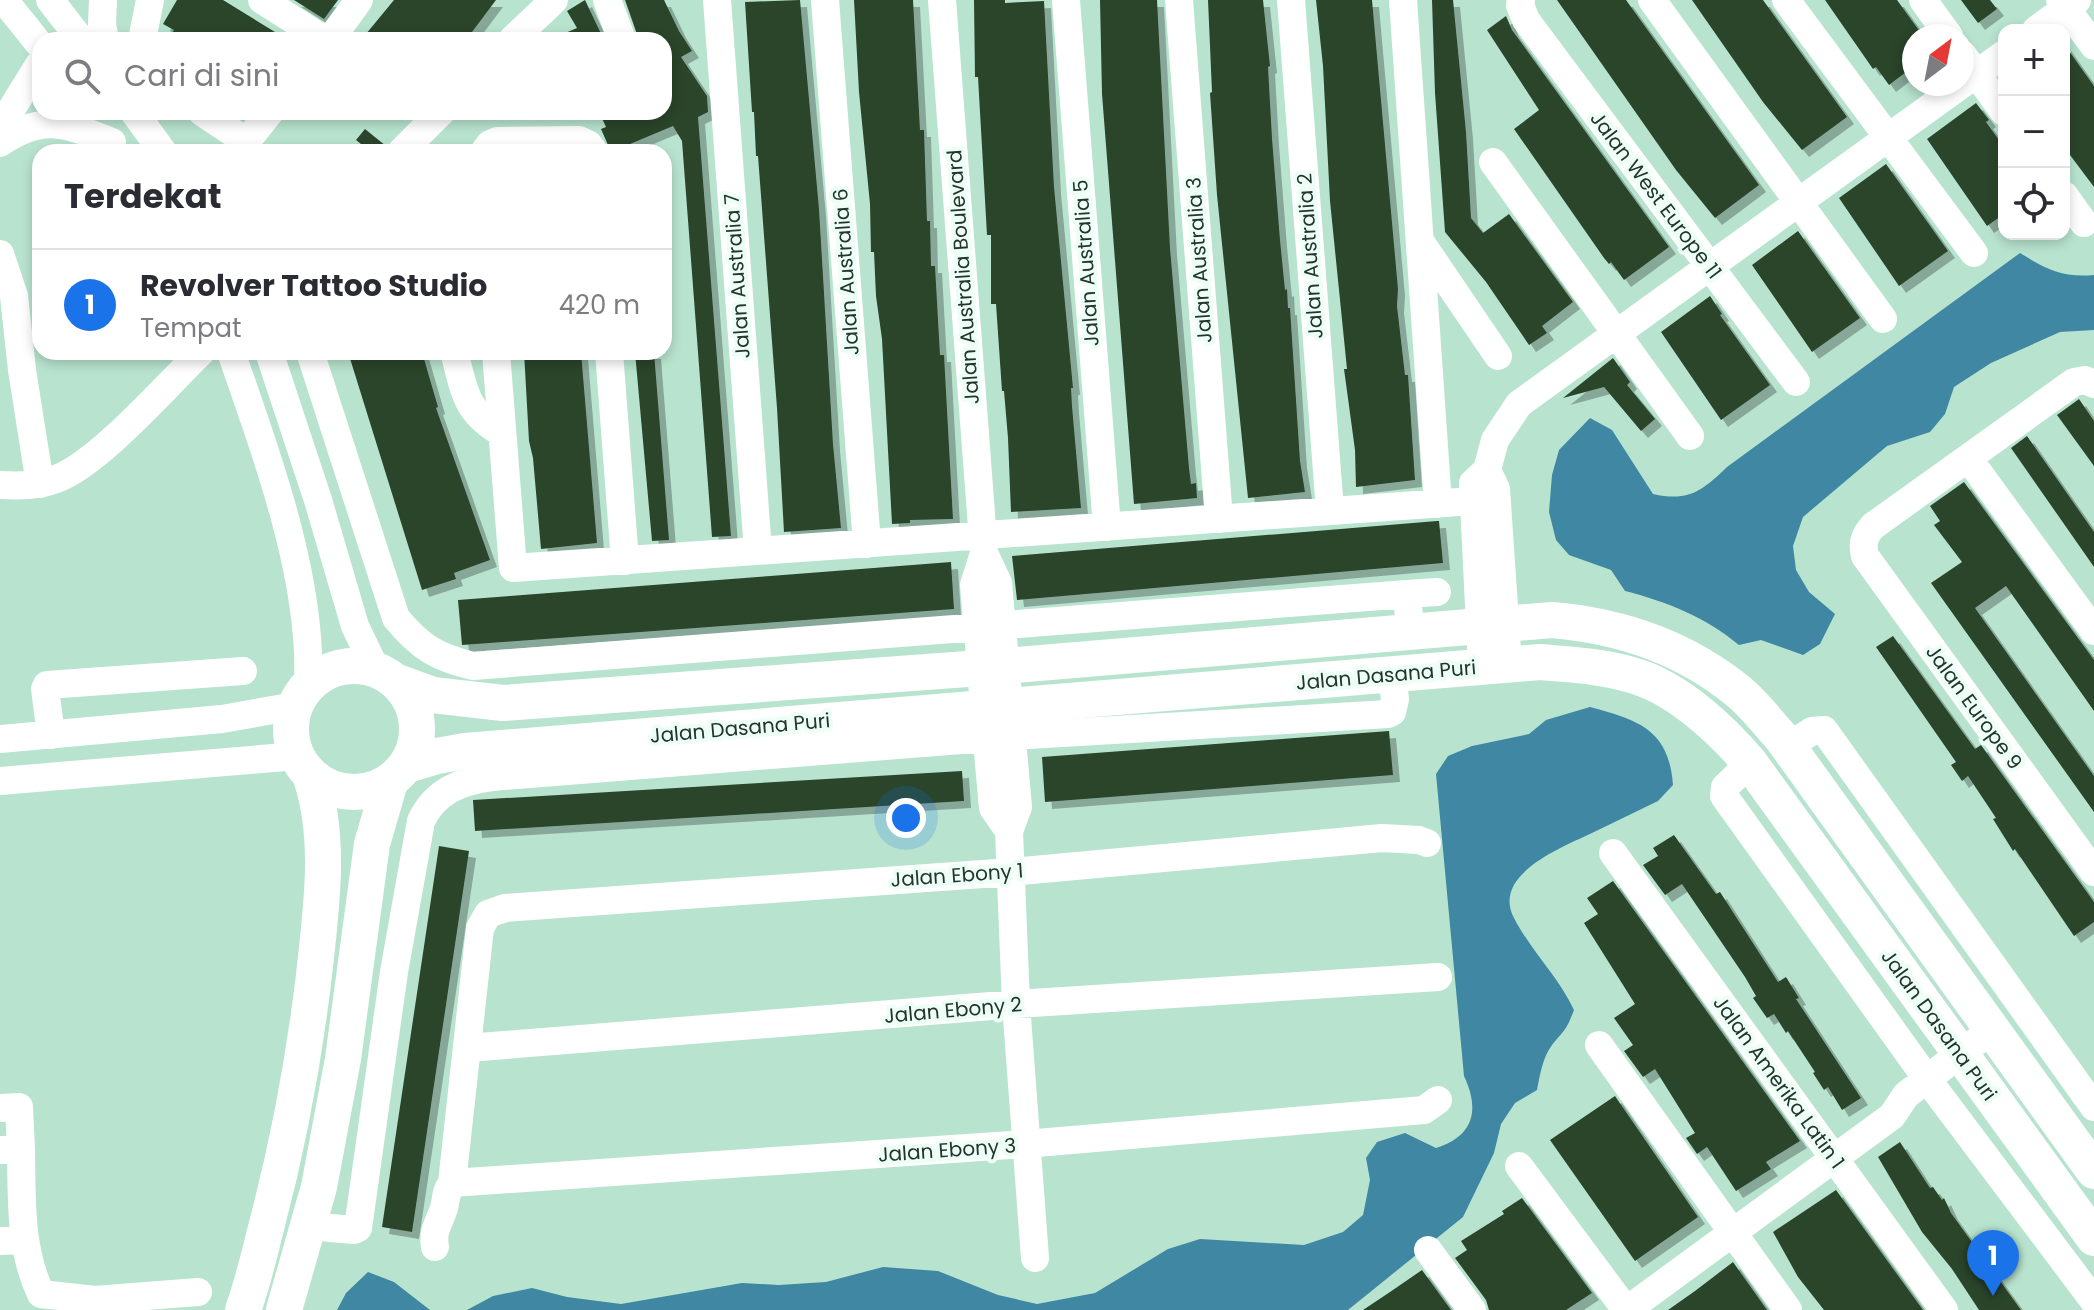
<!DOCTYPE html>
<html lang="id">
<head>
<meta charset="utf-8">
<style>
  body { margin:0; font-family:Poppins,sans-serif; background:#f2f2f3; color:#2b2b33 }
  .controls { position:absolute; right:24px; top:24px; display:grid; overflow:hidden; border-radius:16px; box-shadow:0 4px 12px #0003 }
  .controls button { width:72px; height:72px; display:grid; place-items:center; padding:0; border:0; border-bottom:2px solid #e1e1e2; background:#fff; color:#2b2b33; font:40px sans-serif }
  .compass { position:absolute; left:1902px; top:24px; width:72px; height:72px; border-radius:50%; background:#fff; box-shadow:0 4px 12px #0003; rotate:32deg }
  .you { position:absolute; left:906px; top:818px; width:28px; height:28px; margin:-20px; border:6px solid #fff; border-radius:50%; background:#1a73e8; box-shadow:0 0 0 12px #1a73e833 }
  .badge { display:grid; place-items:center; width:52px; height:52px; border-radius:50%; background:#1a73e8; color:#fff; font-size:26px; font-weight:700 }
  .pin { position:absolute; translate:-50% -66px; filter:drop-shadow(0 2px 4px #0008) }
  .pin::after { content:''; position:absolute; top:42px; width:28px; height:24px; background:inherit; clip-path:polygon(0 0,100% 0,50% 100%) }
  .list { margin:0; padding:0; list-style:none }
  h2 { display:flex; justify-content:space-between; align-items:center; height:104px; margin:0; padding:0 32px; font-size:34px }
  h2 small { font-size:26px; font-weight:400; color:#7c7c81 }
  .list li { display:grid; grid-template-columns:52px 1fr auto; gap:24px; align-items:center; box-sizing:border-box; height:112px; padding:0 32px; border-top:2px solid #e1e1e2 }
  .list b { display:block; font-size:30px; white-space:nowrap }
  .list p { margin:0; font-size:26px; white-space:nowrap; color:#7c7c81 }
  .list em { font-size:26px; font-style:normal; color:#7c7c81 }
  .icon { flex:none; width:44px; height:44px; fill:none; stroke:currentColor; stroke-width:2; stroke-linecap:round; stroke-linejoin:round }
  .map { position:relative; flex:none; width:2094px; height:1310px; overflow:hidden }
  .search { position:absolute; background:#fff; box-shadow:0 4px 12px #0003; left:32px; top:32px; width:640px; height:88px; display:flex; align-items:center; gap:20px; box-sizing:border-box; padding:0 28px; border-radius:24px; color:#7c7c81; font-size:30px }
  .panel { position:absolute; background:#fff; box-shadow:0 4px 12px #0003; left:32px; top:144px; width:640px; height:216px; border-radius:24px }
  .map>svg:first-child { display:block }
</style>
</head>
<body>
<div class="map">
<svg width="2094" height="1310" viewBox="0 0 2094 1310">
  <defs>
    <filter id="shadow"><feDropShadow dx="7" dy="7" stdDeviation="0" flood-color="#0004"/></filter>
  </defs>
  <rect width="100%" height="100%" fill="#b8e4cf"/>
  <!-- water -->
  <path fill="#3f87a2" d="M2020 253C2046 269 2062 278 2094 275V330L2060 332 1991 363 1954 387 1945 414 1930 432 1887 446 1803 517 1793 546 1796 570 1809 592 1835 614 1820 644 1803 655 1761 640 1739 645C1705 617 1668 602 1625 591L1611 570 1569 555 1556 540 1549 512 1552 475 1559 450 1590 418 1612 430 1653 494C1689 502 1702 491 1727 467Z
    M1590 707C1639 720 1669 730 1673 785L1658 801C1636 812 1614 822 1592 833 1563 847 1491 874 1514 918 1531 951 1558 976 1574 1010 1566 1031 1565 1029 1552 1045 1543 1057 1540 1074 1537 1090L1515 1103 1501 1124 1494 1153 1463 1217 1348 1310H467L493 1296 532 1288 567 1297 621 1304 742 1283 779 1285 826 1282 883 1267 938 1271 998 1295 1037 1304 1095 1293 1168 1249 1200 1239 1304 1245 1343 1232 1363 1215 1370 1180 1366 1158 1377 1142 1405 1133 1436 1148C1474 1136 1480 1110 1464 1076L1436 774 1448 756 1472 746 1529 734 1546 720Z
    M368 1272 394 1282 430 1310H337L346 1293Z"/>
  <!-- building -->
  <path fill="#2b452c" filter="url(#shadow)" d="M177 0H223L288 40H168L174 30 163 24Z
    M294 0H338L324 19Z
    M394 0H496L466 40H407L399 34 394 40H361Z
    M585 0 604 40H549L577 28 567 11Z
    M625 0H664L679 31 692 51 681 57 707 96 708 112 698 117 731 536 712 537 682 141 673 126 611 152 601 129 606 127 599 112H624L627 118 641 112H664V40H639Z
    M800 0 819 209 833 444 841 528 784 532 777 408 758 156H756L754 112H752L745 2Z
    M854 0H913L920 130H924L927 221H930L931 266H935L940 355H944L953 519 910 520V523L892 524 882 339 876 296 874 252H871L870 204 859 92Z
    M974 0H1005V3L1044 1 1054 187 1073 388H1071L1072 406 1081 508 1011 512 1008 438 1004 391H1002L996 304H991V235H987L978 77H975Z
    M1100 0H1157L1170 248 1189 468 1191 484 1196 483 1197 498 1134 504 1102 94Z
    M1208 0H1263L1270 66 1268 67 1272 138 1280 240 1285 290 1287 289 1288 308H1290L1300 461 1305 492 1248 498 1217 195 1210 93 1212 92Z
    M1316 0H1372L1398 289 1397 306 1405 375H1408L1415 480 1356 487 1355 450 1344 369H1347L1330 201 1323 66Z
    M1432 0H1453L1466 132 1471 218 1483 233 1509 214 1573 302 1542 326 1547 333 1529 345 1486 282 1445 232 1435 93Z
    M1557 0H1626L1759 185 1715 218 1676 170Z
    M1692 0H1763L1847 117 1802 150 1763 102Z
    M1825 0H1897L1923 36H1914V66L1889 85 1876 67 1873 69Z
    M1961 0H1990L1997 9 1978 23Z
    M1506 16 1512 30 1669 247 1624 280 1611 262 1609 264 1604 258 1514 129 1539 110 1487 30Z
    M2064 44 2094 86V187L2064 147Z
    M1976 103 1989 120 1986 122 2004 147V214L1987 226 1927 139Z
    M365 129 386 146 384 152H371L356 140Z
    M1886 164 1948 251 1899 286 1839 198Z
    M1798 231 1860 318 1812 352 1752 265Z
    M1710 296 1722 314 1720 315 1770 385 1721 420 1661 332Z
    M348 352H422L438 407 436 408 490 560 454 573 456 579 422 590Z
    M524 352H581L597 543 541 549 533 458 529 441Z
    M635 352H654L669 540 652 541Z
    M1613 358 1630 382 1627 385 1655 419 1641 431 1604 387 1563 398Z
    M2079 399 2094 421V466L2057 415Z
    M2027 436 2094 532V567L2011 448Z
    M1964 482 2094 660V711L2006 586 1975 608 2094 776V812L1931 583 1962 562 1934 525 1940 521 1930 506Z
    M1437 521H1439L1443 563 1017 600 1012 556Z
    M951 562 954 609 462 645 458 600Z
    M1893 636 1975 749 1981 745 2094 902V922L2074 936 2015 849 2013 851 1993 819 1996 818 1968 776 1962 781 1951 765 1956 762 1876 647Z
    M1389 731 1393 775 1045 802 1042 757Z
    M962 771 964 801 475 831 473 800Z
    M1674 835 1716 894 1720 892 1778 982 1786 977 1799 998 1796 999 1861 1098 1842 1110 1828 1087 1824 1090 1813 1073 1815 1072 1788 1031 1786 1033 1774 1014 1767 1018 1753 998 1756 996 1745 977 1682 884 1665 895 1643 865 1658 856 1653 848Z
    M439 846 469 851 412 1232 382 1227Z
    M1613 881 1800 1141 1766 1162 1771 1169 1736 1191 1707 1147 1697 1154 1686 1138 1695 1133 1655 1069 1643 1077 1624 1051 1633 1045 1614 1018 1635 1004 1584 923 1598 914 1587 898Z
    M1615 1096 1698 1217 1635 1261 1550 1140Z
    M1900 1142 1930 1188 1933 1187 1942 1200 1944 1198 1951 1213 2021 1310H1979L1952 1269 1922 1232 1878 1157Z
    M1836 1190 1923 1310H1824L1798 1277 1773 1232Z
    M1522 1198 1592 1293 1566 1310H1489L1486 1300 1455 1258 1467 1250 1461 1241 1504 1214 1502 1211Z
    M1733 1262 1767 1310H1668L1695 1291Z
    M1422 1270 1451 1310H1363L1390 1292Z"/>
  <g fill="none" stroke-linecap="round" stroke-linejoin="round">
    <!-- minor -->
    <path stroke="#fff" stroke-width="28" d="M4 0 40 45
      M50 0 81 40
      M103 0 102 24 105 40
      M262 0 325 40
      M607 0 622 40
      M717 0 758 551
      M825 0 867 544
      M942 0 984 553 998 583 1018 807 1009 831 1016 1004 1035 1258
      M1066 0 1107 527
      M1179 0 1219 519
      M1291 0 1330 511
      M1403 0 1438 504
      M1521 0 1520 5 1526 20 1796 382
      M1652 0 1883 319
      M1786 0 1974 253
      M1923 0 1949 36
      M2060 0 2094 46
      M2036 30 2077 0
      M142 40 150 0
      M330 40 359 0
      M512 40 554 0
      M1962 54 2004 112
      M134 112 163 152
      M202 112 241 138 250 137 270 112
      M0 128 40 63
      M0 143C44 113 66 124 112 142
      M401 152 441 112
      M484 152 490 144 497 141 579 140 588 144 594 152
      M1493 162 1690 436
      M2064 195 2084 223
      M1420 241 1498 356
      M0 254 14 296 22 370 40 484
      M231 352C266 454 313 577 308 685
      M269 352 318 500 355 626 376 670
      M310 352 396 618C420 647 436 657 473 666L1407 594 1410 631
      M454 352C465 391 464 411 502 433
      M496 352 513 568 1459 502
      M609 352 625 561
      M2094 384 2085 380 2074 382 1873 526C1864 536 1862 543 1865 556L2094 872
      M1968 458 2094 631
      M1487 470 1496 489 1508 665
      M0 485C19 486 37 486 56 479 98 464 166 386 201 352
      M984 553 974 585 989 764 993 808 1009 831
      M1407 594 1437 592
      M1482 667 1473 483 1487 470 1495 440 1519 404 2004 54
      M51 735 45 689 47 685 243 671
      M0 739 222 719 295 706
      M1788 747 1812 731 1824 730 2094 1107
      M1750 763 1725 787 1724 796 1927 1079 2094 1301
      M0 781 297 756
      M1613 853 1944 1310
      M1599 1045 1788 1310
      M468 1048 1016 1004 1438 977
      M0 1108 19 1107 21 1149 0 1150
      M21 1149C22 1198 19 1248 41 1294L95 1300 198 1292
      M1519 1166 1626 1310
      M452 1183 1025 1144 1424 1110 1438 1100
      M308 1226 354 1230 358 1228 394 972 421 821C435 791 461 781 492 777L1012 736 1388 714 1392 712 1395 699 1392 675
      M0 1241 24 1240
      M435 1247C432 1230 439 1224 444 1208 447 1197 445 1192 452 1183L480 928 488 914 505 908 1011 872 1382 838 1419 840 1427 843
      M1428 1250 1472 1310
      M1627 1310 1892 1116 1906 1095 1977 1041"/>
    <!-- major -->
    <path stroke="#fff" stroke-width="36" d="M291 729a63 63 0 1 1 126 0a63 63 0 1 1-126 0Z
      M397 682 433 695 503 703 981 668 1552 620C1622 626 1684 647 1739 692 1754 704 1767 722 1781 737L2094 1171
      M407 765 437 756 465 751 1540 662C1573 665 1606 666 1638 677 1679 690 1722 730 1750 763L2094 1238
      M243 1310C253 1283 259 1255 266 1228 288 1145 304 1060 314 975 321 911 332 837 310 775
      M284 1310 319 1187 343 1059 372 844 390 782"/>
  </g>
  <g text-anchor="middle" stroke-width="8" stroke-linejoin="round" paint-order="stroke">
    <!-- street labels -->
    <g font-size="20" fill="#24352d" stroke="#ecfef5">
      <text transform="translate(1656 195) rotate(53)" y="7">Jalan West Europe 11</text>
      <text transform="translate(1310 256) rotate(-94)" y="7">Jalan Australia 2</text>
      <text transform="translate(1199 260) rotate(-94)" y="7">Jalan Australia 3</text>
      <text transform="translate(1086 263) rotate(-94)" y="7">Jalan Australia 5</text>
      <text transform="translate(846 272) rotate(-94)" y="7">Jalan Australia 6</text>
      <text transform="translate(737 276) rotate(-94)" y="7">Jalan Australia 7</text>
      <text transform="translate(963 277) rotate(-94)" y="7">Jalan Australia Boulevard</text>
      <text transform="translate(1386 675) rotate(-5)" y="7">Jalan Dasana Puri</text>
      <text transform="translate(1974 707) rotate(54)" y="7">Jalan Europe 9</text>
      <text transform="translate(740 728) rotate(-5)" y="7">Jalan Dasana Puri</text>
      <text transform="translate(957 875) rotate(-4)" y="7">Jalan Ebony 1</text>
      <text transform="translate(953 1010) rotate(-5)" y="7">Jalan Ebony 2</text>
      <text transform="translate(1939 1025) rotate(54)" y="7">Jalan Dasana Puri</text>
      <text transform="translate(1779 1082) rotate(54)" y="7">Jalan Amerika Latin 1</text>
      <text transform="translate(947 1150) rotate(-4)" y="7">Jalan Ebony 3</text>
    </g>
  </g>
</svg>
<div class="controls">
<button>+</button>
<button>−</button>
<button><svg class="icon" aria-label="locate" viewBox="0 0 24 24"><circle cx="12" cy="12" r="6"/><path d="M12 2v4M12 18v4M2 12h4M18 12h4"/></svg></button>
</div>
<svg class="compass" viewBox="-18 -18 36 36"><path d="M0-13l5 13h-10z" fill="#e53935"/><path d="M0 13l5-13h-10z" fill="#7c7c81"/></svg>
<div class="you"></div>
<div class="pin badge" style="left:1993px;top:1296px">1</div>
<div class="search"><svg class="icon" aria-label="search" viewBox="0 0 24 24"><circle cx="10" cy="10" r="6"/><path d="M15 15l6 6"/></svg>Cari di sini</div>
<section class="panel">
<h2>Terdekat<small></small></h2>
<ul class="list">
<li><span class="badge">1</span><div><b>Revolver Tattoo Studio</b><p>Tempat</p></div><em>420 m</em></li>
</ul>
</section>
</div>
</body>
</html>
